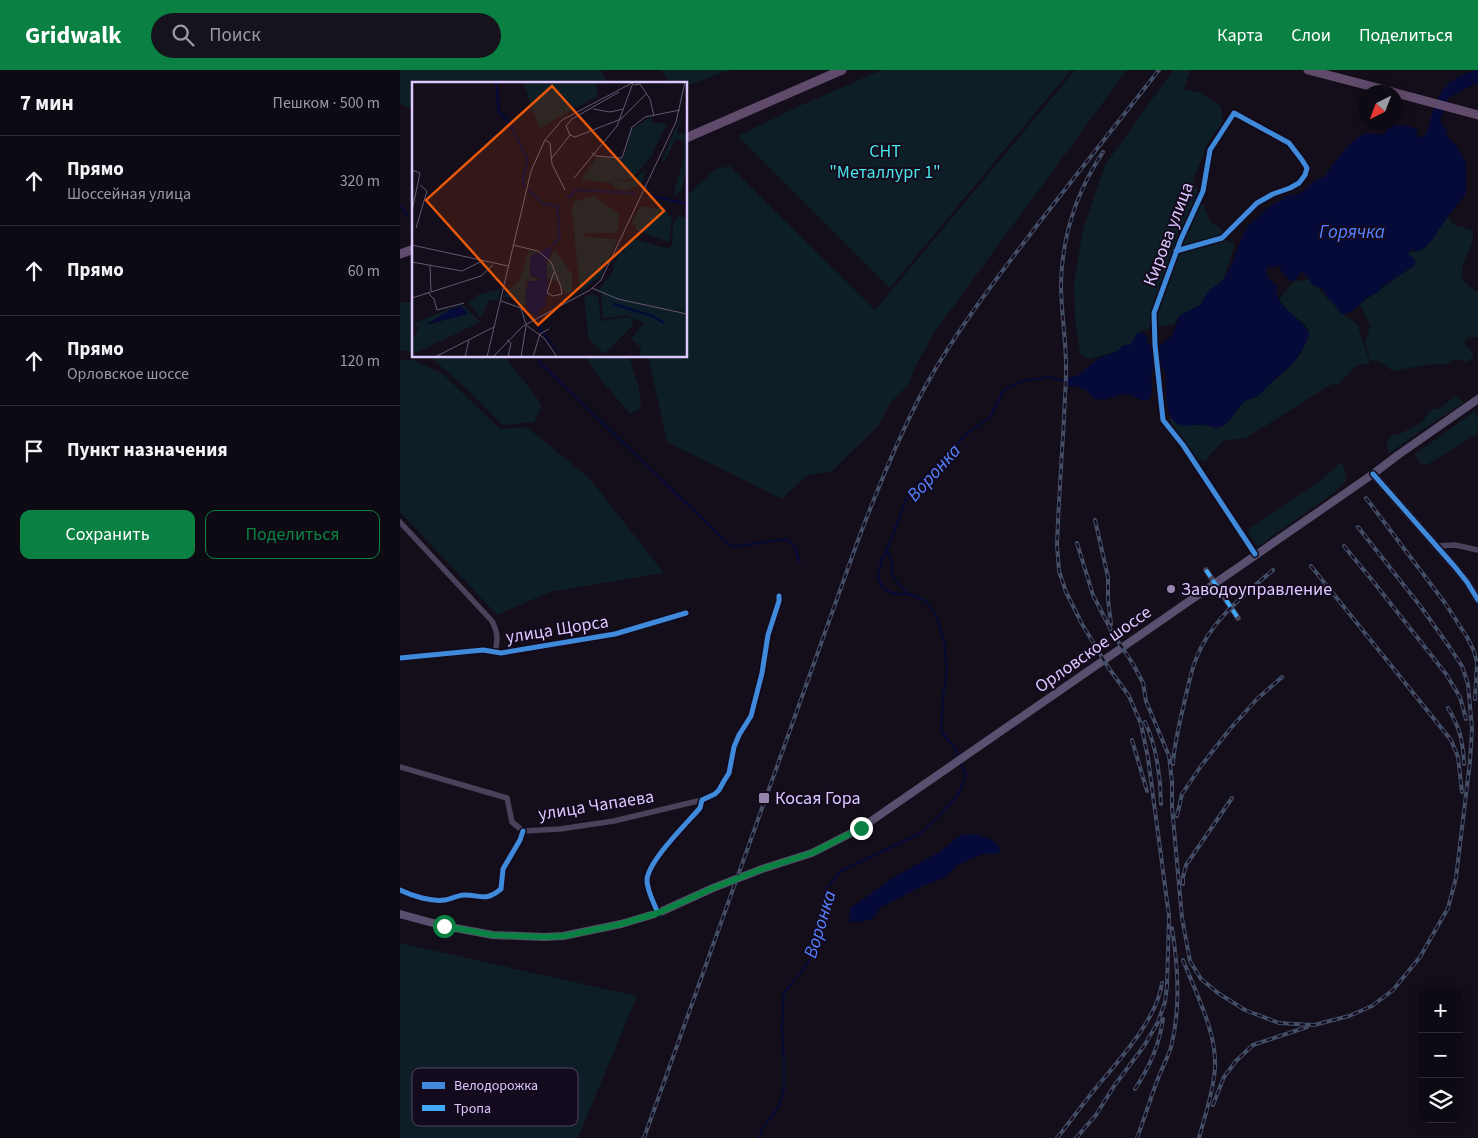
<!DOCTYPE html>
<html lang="ru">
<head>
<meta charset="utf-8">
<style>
  body { margin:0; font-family:"Source Sans 3",sans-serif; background:#17131c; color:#f1f3f6 }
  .controls { position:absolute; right:15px; bottom:15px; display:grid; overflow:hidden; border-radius:10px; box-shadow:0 2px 12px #0003 }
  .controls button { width:45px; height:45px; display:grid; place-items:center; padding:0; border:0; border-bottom:1px solid #2e2b33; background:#0e0a13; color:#f1f3f6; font:25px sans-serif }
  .compass { position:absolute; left:958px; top:15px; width:45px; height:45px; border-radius:50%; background:#0e0a13; box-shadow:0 2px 12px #0003; rotate:222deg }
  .stop { position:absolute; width:15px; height:15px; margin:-11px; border:4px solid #0b8043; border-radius:50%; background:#fff }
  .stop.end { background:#0b8043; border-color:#fff; box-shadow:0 1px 5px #0008 }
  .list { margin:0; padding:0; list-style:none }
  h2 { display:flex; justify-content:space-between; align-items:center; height:65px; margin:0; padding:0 20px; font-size:21px }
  h2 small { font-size:16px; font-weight:400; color:#9b9aa0 }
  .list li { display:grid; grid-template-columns:32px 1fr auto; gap:15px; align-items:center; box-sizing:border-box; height:90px; padding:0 20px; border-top:1px solid #2e2b33 }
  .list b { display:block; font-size:19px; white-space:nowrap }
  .list p { margin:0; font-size:16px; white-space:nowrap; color:#9b9aa0 }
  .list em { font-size:16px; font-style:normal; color:#9b9aa0 }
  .actions { display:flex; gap:10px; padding:15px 20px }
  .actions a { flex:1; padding:11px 0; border:1px solid #0b8043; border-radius:10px; text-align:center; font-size:18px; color:#0b8043 }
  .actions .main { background:#0b8043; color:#fff }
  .icon { flex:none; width:28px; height:28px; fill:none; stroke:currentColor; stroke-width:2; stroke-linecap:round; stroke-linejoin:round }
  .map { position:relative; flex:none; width:1078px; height:1068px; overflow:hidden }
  header { display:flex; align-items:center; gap:30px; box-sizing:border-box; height:70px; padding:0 25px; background:#0b8043; color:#fff }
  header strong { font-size:24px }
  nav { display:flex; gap:28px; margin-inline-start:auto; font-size:18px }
  .search { width:350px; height:45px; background:#17131c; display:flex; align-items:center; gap:12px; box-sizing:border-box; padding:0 18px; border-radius:28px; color:#9b9aa0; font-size:19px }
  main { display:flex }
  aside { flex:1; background:#0e0a13 }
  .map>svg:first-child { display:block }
</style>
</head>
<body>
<header>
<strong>Gridwalk</strong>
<div class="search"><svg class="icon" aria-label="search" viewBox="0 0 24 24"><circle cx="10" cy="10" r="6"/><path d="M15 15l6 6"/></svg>Поиск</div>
<nav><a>Карта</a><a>Слои</a><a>Поделиться</a></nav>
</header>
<main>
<aside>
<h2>7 мин<small>Пешком · 500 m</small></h2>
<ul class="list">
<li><svg class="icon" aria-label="ahead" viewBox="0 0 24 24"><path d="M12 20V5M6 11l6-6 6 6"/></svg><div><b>Прямо</b><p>Шоссейная улица</p></div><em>320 m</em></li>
<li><svg class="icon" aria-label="ahead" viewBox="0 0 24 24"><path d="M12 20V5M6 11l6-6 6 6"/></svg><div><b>Прямо</b></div><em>60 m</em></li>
<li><svg class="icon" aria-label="ahead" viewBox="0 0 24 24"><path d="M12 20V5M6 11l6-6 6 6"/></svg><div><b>Прямо</b><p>Орловское шоссе</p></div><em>120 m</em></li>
<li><svg class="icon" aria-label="arrive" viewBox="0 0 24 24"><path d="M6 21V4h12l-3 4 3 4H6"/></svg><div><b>Пункт назначения</b></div></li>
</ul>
<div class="actions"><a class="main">Сохранить</a><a>Поделиться</a></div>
</aside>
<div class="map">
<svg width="1078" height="1068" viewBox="0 0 1078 1068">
  <rect width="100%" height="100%" fill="#130e19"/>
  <!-- green -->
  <path fill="#0e1e26" d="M0 0H201L207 14H14V40L0 34Z
    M261 0H330L286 16V14H270Z
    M482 0H671L490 218 338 66 397 37Z
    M675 0H727L533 264 514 300 509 314 490 333 479 355 432 401 406 406 382 429 267 372 248 286H286V126L316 99 330 96 475 240Z
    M773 0H790L784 20 799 22 821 36 823 52 808 73 793 110 810 151 822 159 824 169 835 174 823 210 809 221 800 235 779 246 774 254 751 258 738 262 730 275H723L719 281 688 289 680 284 675 248 674 213 683 159 705 95Z
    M1048 146 1054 155 1073 160C1073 165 1073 171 1071 175 1063 196 1053 209 1078 222V267H1068L1064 273 1070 279 1074 286 1067 292 1054 289 1046 294 1025 295 993 301 978 291 970 290 965 272 970 256 960 234 1015 195 1008 184 1025 178Z
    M909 209 943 244 957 254 970 293 956 296 936 316 934 313 846 368 823 371 805 391 799 390 773 357 770 351V345L776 352 790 356 797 354H802L815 358H819L829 350 842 333 850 328 857 326 871 313 887 300 901 283 909 266V261L905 255 886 239 879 229 893 212Z
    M0 232H14V283L0 280Z
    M29 286H104L138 329 141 338 134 352 103 355 68 320Z
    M185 286H229L239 318 241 338 230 344 197 305Z
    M0 290H14L43 304 100 359 127 357 190 409 264 503 150 522 97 545 0 442Z
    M1055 326 1064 332 989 383 986 375 991 366 1002 363 1023 351 1030 340 1040 338Z
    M1075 341 1078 348 1077 364 1027 395 1020 393 1015 384Z
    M941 392 944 397 947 410 935 422 857 477 847 460 922 409Z
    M0 873 237 926 178 1068H0Z"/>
  <!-- water -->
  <path fill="#060a38" d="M1075 0H1078V12L1048 28 1041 48V53L1047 60V66L1057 76 1066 93V124L1048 146 1033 169 1025 178 1018 181 1012 180 1008 184 1015 190V195L983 216 979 221 964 230 957 237 951 242 943 244C936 240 936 233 928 229L923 219 913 215 903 201C898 204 898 209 893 212 887 209 885 204 880 200L881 198 878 196 873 198 868 197 866 201C867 209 872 212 878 216L876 219C877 223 878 229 881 233 887 241 908 256 909 263 909 267 907 270 905 274 895 295 886 299 870 314 866 318 861 324 856 327 852 329 847 329 843 333 835 340 830 354 819 358 814 359 809 355 804 355 793 353 778 362 770 345 765 334 766 313 765 300L761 298 752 300C750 310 754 317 750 329 742 334 736 325 727 325 719 324 711 329 703 330L699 329H694L687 321 676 316V306C686 301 695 288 706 285 715 282 717 283 723 275H730L738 262 744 263 747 267 748 274 754 276 761 275 773 264 779 246 800 235 809 221 823 210 833 191 841 169 848 156 869 137 887 126 899 124 916 110 923 108C933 95 950 68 965 64 971 62 976 64 982 65L985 63 988 57C998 53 1009 54 1018 61L1017 66 1022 68C1029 62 1029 55 1031 47 1034 35 1040 20 1050 12 1057 7 1067 3 1075 0Z
    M574 764 591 769 600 777 599 784H582L558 795 545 807 520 817 480 838 472 849 460 852H449L450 838 496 806 539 782 561 765Z"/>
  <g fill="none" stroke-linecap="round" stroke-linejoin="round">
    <!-- stream -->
    <path stroke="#060a38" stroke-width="2" d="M0 136 8 146
      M137 286 140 293 332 477 386 469 396 478 397 485 400 492
      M487 480 482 488 478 507 483 519 496 524H508
      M559 688 555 678 541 661 543 628 547 601 544 572 537 547 526 531 509 524 501 517 491 503 492 492 487 480 507 427 516 415 569 362 590 347 603 321 619 312 648 307 671 312
      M359 1068 362 1059 379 1036 384 1020V989L382 957 384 923 408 893 418 871 426 819 441 801 521 763 540 745 558 725 566 704 560 692"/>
    <!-- river -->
    <path stroke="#060a38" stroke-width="10" d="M671 312 689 310"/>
    <!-- street -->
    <path stroke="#49425a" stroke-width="5.5" d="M776 181 822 168 857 133 873 124 890 118 899 113 905 105 907 98 902 90 889 73 834 43 810 80 803 121 781 169 754 243 755 275 763 350 783 375 855 484
      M0 452 92 551C98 563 98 569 95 582
      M1035 476 1055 475 1078 480
      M806 500 838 548
      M0 588 83 580 101 583 215 564 286 543
      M0 697 107 728 112 752 123 761 160 759 214 751 302 730
      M0 820C12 826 32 832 45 830 52 829 58 825 64 825 82 825 85 832 101 819L103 799 120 770 123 761
      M258 843C254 833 247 821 247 810 248 791 287 753 300 738L302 730 315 724 319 720 324 711 329 703 334 677 339 665 351 646 362 603 368 565 379 531V526"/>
    <!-- secondary -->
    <path stroke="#594f6e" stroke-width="8" d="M973 404 1055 497 1067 512 1078 530
      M0 844 44 856 93 865 144 867 163 866 221 854 258 843 313 818 362 799 412 783 461 758 973 404 998 385 1078 329"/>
    <!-- primary -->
    <path stroke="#614b6d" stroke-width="9" d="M908 0 993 22
      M996 23 1078 45
      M286 68 442 0
      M0 184 14 179"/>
    <defs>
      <path id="rail" d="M966 428 1045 533 1067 567 1074 581 1077 593 1075 629
        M695 450 708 507V529L711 554
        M677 473 693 525 712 562 733 594 743 613 746 631 769 686 772 712V737L782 848 790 891 801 909 818 923 845 940 879 953 914 955 949 946 972 936 993 920 1020 887 1048 838 1056 808 1070 691 1072 659 1068 614 1062 596 1048 575 1021 537 958 457
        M944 476 976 515 1046 604 1060 627 1066 649
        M911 496 1051 670 1058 687 1062 722
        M1048 638C1060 658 1063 671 1064 694
        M745 652C753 669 757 687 759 706 761 715 760 725 761 734
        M732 670 747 721
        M773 694C774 675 779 656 783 638 787 622 790 604 796 589 810 551 844 525 873 500
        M777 746 782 724 801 696 830 659 857 629 882 607
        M783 814V807L786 795 832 728
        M783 890C795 921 817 963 815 997 814 1020 805 1045 799 1068
        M735 1019C750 996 759 976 763 949
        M813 1035 824 1007 836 991 853 975 907 957
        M244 1068 457 473C477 420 498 367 525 317 556 261 596 209 635 158 676 105 717 53 759 0
        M657 1068C670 1052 682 1035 695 1019 718 991 757 950 762 913
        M676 1068 696 1045 714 1016 744 976 758 952 765 932 767 916 769 846 748 688 741 654 729 626 708 597 682 554 666 522 659 501 657 475C659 418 664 362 666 305 667 274 661 244 661 214 662 167 677 121 703 82
        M737 1068C745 1047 751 1026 759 1006 763 996 768 987 771 977 781 939 778 896 772 858"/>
    </defs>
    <!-- rail casing -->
    <use href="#rail" stroke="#434e66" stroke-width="4"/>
    <!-- rail -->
    <use href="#rail" stroke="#130a1d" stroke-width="2" stroke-dasharray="5.5" stroke-linecap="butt"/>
    <!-- quiet -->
    <path stroke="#3fa9f5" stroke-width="4" stroke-dasharray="8 4" stroke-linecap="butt" d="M806 500 838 548"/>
    <defs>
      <path id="cycleway" d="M776 181 822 168 857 133 873 124 890 118 899 113 905 105 907 98 902 90 889 73 834 43 810 80 803 121 781 169 754 243 755 275 763 350 783 375 855 484
        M973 404 1055 497 1067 512 1078 530
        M0 588 83 580 101 583 215 564 286 543
        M0 820C12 826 32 832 45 830 52 829 58 825 64 825 82 825 85 832 101 819L103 799 120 770 123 761
        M258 843C254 833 247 821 247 810 248 791 287 753 300 738L302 730 315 724 319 720 324 711 329 703 334 677 339 665 351 646 362 603 368 565 379 531V526"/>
    </defs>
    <!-- cycleway casing -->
    <use href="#cycleway" stroke="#130a1d" stroke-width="8"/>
    <!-- cycleway -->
    <use href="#cycleway" stroke="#408adc" stroke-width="5"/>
  </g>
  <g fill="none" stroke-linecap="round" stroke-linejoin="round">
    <!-- route -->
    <path stroke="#0b8043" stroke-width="6" d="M44 856 93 865 144 867 164 866 221 854 258 843 313 818 362 799 412 783 461 758"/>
  </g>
  <!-- markers -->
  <g fill="#9686ae" stroke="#130a1d" stroke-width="2">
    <circle cx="771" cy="519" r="5"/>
    <rect x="358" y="722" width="12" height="12" rx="2.5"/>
  </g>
  <g text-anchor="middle" stroke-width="4" stroke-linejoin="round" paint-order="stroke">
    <!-- park labels -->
    <g font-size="18" fill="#4be3e7" stroke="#130a1d">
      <text x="485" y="87">СНТ<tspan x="485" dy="21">"Металлург 1"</tspan></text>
    </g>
    <!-- street labels -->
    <g font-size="18" fill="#dcc7ff" stroke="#130a1d">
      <text transform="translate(768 164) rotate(-69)" y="6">Кирова улица</text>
      <text transform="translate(157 559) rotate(-9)" y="6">улица Щорса</text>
      <text transform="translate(693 579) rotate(-35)" y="6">Орловское шоссе</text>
      <text transform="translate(196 735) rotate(-9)" y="6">улица Чапаева</text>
    </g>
    <!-- poi labels -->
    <g font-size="18" fill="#dcc7ff" stroke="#130a1d" text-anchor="start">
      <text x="781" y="525">Заводоуправление</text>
      <text x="375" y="734">Косая Гора</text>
    </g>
    <!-- water labels -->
    <g font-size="19" font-style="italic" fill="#5582ff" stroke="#130a1d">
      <text x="952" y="168">Горячка</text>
      <text transform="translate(533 402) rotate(-48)" y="7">Воронка</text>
      <text transform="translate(419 854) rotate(-73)" y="7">Воронка</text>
    </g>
  </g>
  <!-- overview -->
  <g transform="translate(12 12)">
    <rect width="275" height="275" fill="#130e19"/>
    <path d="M111 0H184L186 14 127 46ZM273 24 265 52 275 51V87L269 109 261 115 273 71 271 58H263L252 80H249ZM239 35 240 40 255 42 239 75 220 97 203 98 219 99 234 88 231 99 226 104 214 109 202 105 200 101 169 98 184 76H212L219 47ZM182 114 207 132 205 151H172V155L206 157 189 194 168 210 160 128 163 119ZM228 124 243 127 251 125 260 137 257 160 226 149 220 140ZM266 134 275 136V230L259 227 275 232V275H228L229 266 219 257 232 241 214 233 191 237 189 211 185 210 200 191 207 169 211 170 218 156 257 167 260 163 261 141ZM117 168 126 170 119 174 117 188 118 194 125 195 126 199H111L115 203 114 223 110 224 106 217 91 215 95 209 99 211 97 208 108 198ZM143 168 160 192V213L158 210 153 212 148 200 136 197 134 192 135 181ZM88 207 86 218H77L69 236 56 221 65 213ZM179 212 186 214 189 239 215 235 222 237 219 245 193 272 177 258 172 216ZM50 222 68 240 0 273V259L6 247 2 241ZM42 227 56 231 16 243Z" fill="#0e1e26" fill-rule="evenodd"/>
    <path d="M140 164 138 176 134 177 136 205 133 223 126 229 128 236 127 243 150 275 126 247 127 236 115 227 113 213 116 200 130 198 118 194 119 174ZM49 224 56 232 15 242 38 228Z" fill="#060a38"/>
    <path fill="none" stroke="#060a38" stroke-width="2.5" d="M84 0 87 30 97 40 116 78 111 95 112 106M116 108 132 122 145 124 148 155 141 163M236 113 275 122M154 114 158 115 163 108 223 111M202 222 240 234 252 241"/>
    <path fill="none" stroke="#635875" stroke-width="1" d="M222 3 228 2 238 17 242 34M181 27 198 30 211 27M158 53 154 44 160 37 207 10M133 58 138 61 140 82 153 108M180 71 184 74 210 76 220 45 233 35 268 28M140 76 158 53 163 55 209 37 234 12M0 88 8 91 0 129M162 96 205 44 221 1M4 146 15 109 8 103M0 163 96 184M101 163 126 169 139 180 149 205 150 212 141 214 135 211 142 190M0 180 50 189 68 180M18 183 19 209M180 206 206 217 275 232M16 211 22 217 25 228 52 221M0 216 69 194 81 183M89 219 109 226 114 243 132 256 145 275M95 258 99 261 96 275M23 275 82 245M53 275 57 258M75 275 119 89 133 58 150 38 222 0M81 275 111 244 178 208 189 198 264 40 273 0M109 275 114 244M121 275 128 252 137 247"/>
    <path fill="#e8590c" fill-opacity="0.15" stroke="#e8590c" stroke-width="2.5" d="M140 4 252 129 126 243 14 118Z"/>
    <rect width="275" height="275" fill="none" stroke="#dcc7ff" stroke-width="2.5"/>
  </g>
  <!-- legend -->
  <rect x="12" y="998" width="166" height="58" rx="8" fill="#130a1d" stroke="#4f4361" stroke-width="1"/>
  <rect x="22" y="1012" width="23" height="7" fill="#408adc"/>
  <rect x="22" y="1035" width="23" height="6" fill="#3fa9f5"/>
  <g font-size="14" fill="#dcc7ff">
    <text x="54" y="1020">Велодорожка</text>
    <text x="54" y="1043">Тропа</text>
  </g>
</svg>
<div class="controls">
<button>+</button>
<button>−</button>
<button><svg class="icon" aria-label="layers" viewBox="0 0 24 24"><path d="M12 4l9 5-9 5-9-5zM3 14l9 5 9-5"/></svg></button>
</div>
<svg class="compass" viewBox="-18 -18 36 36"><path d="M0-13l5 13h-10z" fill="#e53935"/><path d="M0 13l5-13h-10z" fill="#9b9aa0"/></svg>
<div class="stop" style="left:44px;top:856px"></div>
<div class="stop end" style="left:461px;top:758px"></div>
</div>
</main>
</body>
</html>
